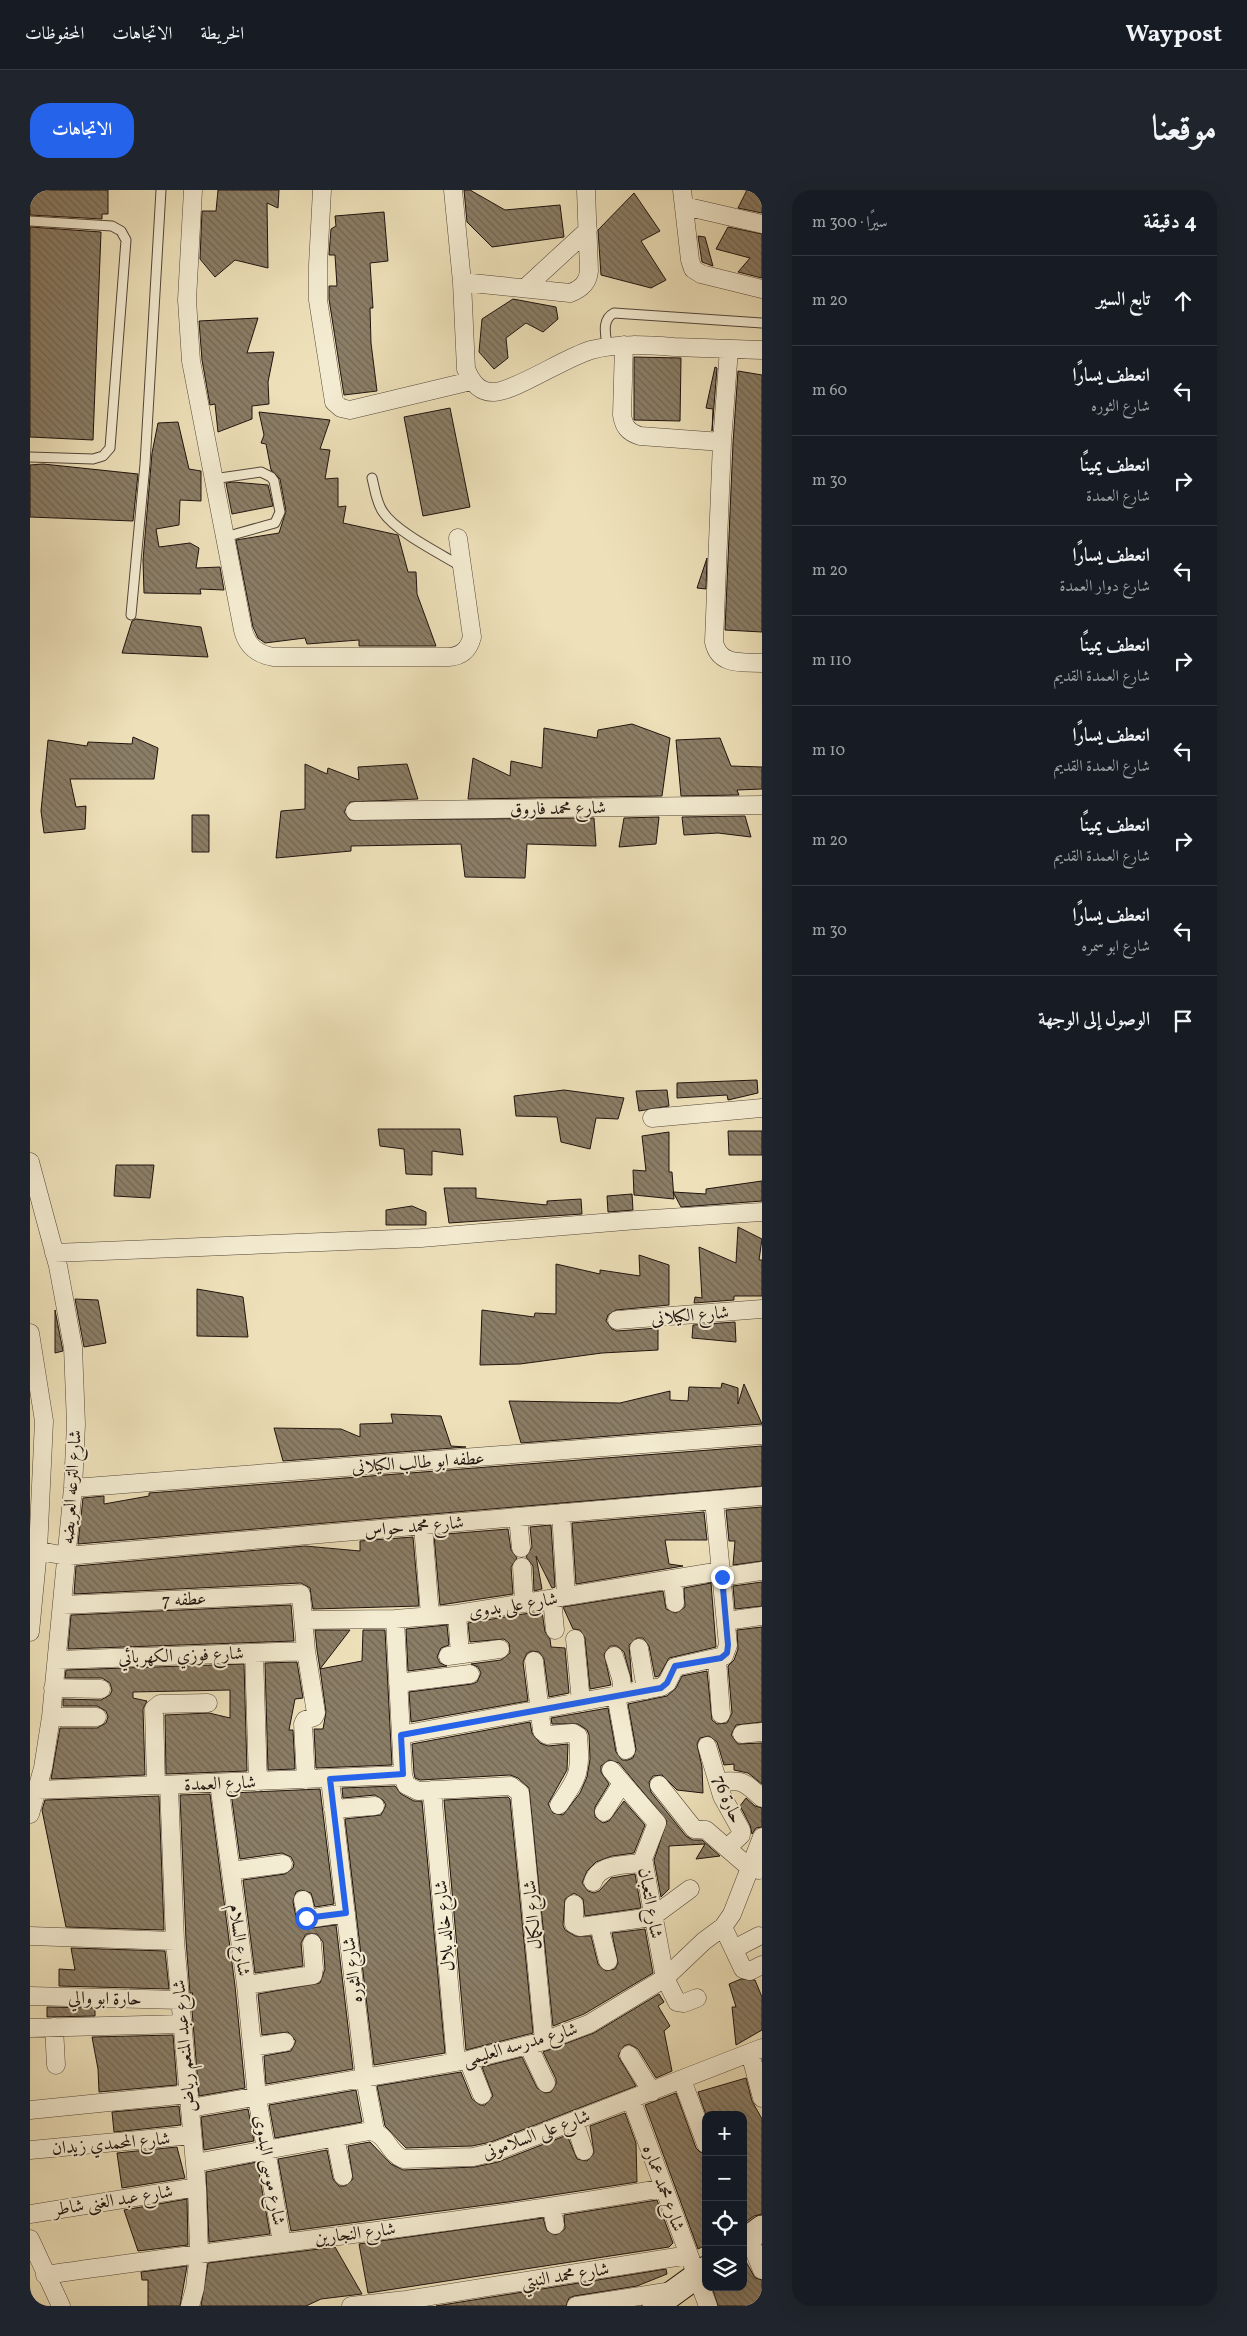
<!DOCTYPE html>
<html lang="ar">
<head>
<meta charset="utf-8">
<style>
  body { margin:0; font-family:Vollkorn,Amiri,serif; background:#20242c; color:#f1f3f6; direction:rtl }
  .controls { position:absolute; right:15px; bottom:15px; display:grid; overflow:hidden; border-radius:10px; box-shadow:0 5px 20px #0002 }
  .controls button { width:45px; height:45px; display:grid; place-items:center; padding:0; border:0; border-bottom:1px solid #363941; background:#171b24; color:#f1f3f6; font:25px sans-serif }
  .stop { position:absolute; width:15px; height:15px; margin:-11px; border:4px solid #2563eb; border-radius:50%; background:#fff }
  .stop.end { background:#2563eb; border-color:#fff; box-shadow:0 1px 5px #0008 }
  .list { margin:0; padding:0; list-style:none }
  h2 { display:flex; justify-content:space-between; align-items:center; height:65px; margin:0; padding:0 20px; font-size:21px }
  h2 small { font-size:16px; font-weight:400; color:#9ea1a6 }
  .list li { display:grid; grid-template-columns:32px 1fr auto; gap:15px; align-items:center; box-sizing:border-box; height:90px; padding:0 20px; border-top:1px solid #363941 }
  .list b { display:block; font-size:19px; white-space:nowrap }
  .list p { margin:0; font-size:16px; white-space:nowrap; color:#9ea1a6 }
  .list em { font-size:16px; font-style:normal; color:#9ea1a6 }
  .icon { flex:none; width:28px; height:28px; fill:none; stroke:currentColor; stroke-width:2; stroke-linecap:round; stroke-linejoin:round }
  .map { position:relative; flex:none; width:732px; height:2116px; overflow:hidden; direction:ltr; border-radius:20px }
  header { display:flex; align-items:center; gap:30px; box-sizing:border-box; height:70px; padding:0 25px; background:#171b24; border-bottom:1px solid #363941 }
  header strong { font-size:24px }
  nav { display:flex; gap:28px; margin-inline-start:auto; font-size:18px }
  .intro { display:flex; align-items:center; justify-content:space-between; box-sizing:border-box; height:120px; padding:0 30px }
  h1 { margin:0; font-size:35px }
  .button { padding:12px 22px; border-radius:20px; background:#2563eb; color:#fff; font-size:18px; font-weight:700 }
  main { display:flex; gap:30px; padding:0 30px }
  aside { flex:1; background:#171b24; border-radius:20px; box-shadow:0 5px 20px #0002 }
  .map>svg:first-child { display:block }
</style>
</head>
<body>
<header>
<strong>Waypost</strong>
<nav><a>الخريطة</a><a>الاتجاهات</a><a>المحفوظات</a></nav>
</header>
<div class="intro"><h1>موقعنا</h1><a class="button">الاتجاهات</a></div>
<main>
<aside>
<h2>4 دقيقة<small>سيرًا · 300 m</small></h2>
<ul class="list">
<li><svg class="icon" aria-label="ahead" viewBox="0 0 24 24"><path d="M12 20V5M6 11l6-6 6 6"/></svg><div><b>تابع السير</b></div><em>20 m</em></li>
<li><svg class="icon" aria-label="left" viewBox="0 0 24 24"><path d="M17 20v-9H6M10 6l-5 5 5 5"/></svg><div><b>انعطف يسارًا</b><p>شارع الثوره</p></div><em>60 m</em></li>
<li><svg class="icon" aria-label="right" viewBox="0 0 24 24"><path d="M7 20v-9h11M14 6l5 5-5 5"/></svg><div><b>انعطف يمينًا</b><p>شارع العمدة</p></div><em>30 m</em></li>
<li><svg class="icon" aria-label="left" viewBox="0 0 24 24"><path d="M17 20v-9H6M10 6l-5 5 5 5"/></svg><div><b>انعطف يسارًا</b><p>شارع دوار العمدة</p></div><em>20 m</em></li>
<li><svg class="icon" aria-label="right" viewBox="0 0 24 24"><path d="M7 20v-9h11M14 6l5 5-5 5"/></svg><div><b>انعطف يمينًا</b><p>شارع العمدة القديم</p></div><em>110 m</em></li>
<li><svg class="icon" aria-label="left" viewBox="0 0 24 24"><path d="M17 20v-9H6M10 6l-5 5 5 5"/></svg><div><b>انعطف يسارًا</b><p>شارع العمدة القديم</p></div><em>10 m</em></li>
<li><svg class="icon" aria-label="right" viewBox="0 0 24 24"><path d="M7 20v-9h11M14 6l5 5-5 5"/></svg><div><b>انعطف يمينًا</b><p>شارع العمدة القديم</p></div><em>20 m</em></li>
<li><svg class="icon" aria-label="left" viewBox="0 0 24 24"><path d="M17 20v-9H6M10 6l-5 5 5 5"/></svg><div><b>انعطف يسارًا</b><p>شارع ابو سمره</p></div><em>30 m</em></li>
<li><svg class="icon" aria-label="arrive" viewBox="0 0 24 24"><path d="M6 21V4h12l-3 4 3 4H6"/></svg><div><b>الوصول إلى الوجهة</b></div></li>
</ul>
</aside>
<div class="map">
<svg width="732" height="2116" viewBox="0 0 732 2116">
  <defs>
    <pattern id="building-back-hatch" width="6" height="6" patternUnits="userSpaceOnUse" patternTransform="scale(1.25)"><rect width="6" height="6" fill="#8b7e67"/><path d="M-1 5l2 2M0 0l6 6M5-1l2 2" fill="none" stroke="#716653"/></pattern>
  </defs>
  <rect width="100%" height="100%" fill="#eee1ba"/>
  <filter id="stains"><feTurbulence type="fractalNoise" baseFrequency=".004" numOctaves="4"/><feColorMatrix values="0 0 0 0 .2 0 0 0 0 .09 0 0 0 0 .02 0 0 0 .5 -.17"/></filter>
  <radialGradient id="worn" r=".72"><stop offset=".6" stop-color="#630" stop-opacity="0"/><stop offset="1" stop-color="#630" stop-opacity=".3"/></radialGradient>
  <!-- building -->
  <path fill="url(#building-back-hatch)" stroke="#1f130e" d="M0 0H78V24H72V29L0 25Z
    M188 0H249L248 18 237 13 238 78 205 70 185 87 170 69 172 21H186Z
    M434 0H440L475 20 530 15 534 47 462 57 437 32Z
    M717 0H732V23L708 18Z
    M604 3 630 41 611 51 636 90 621 98 571 85 568 40Z
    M354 22 358 71 340 73 343 118H340L341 153 347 201 314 205 299 109V96H307L305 65H299L301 39 306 36 305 26Z
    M0 37 71 42 63 250 0 247Z
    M698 37 732 44V88L708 82 720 68 686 59Z
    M668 46 675 47 683 76 672 72Z
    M483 109 526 117 528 129 513 142 496 133 476 148 478 168 464 179 449 162 452 129Z
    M228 128 217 163 244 162 238 192 239 214 222 216V229L188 242 185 214 180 215 172 170 169 131Z
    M604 167 651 168 650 231 604 230Z
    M685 177 687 178 682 241 683 219 676 218Z
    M708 181 732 185V442L695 440 703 253Z
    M420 218 440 317 393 326 374 227Z
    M229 222 300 230 290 259 300 260 295 289 308 288V317L316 316 313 333 368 345 378 382H386L387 404 406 456H329V450L277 454 275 448 235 453 228 448 223 437 206 350 249 343 256 321 250 289 241 280 236 254 231 253 234 245Z
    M148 232 159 279 171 281V311L150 310 149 335 126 339 129 357 160 353 169 358 166 378 190 377 194 400 170 399 171 404 114 403 113 370 122 263 128 233Z
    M13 274 108 284 103 331 0 327V275Z
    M203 292 238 295 243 316 202 324 196 293Z
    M677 368 676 399 667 398Z
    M106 429 171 437 178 467 92 463 102 431Z
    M602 534 640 548 632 606 438 609 443 568 480 586 481 571 512 578 514 538 567 548 568 540Z
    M103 547 128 558 124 589H40L46 617 56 616 55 639 14 643 11 621 18 550 57 556 58 552 102 554Z
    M690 548 701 576 732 577V599L707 600 709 605 651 606 646 550Z
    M275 574 297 584 298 578 329 590 328 577 377 574 388 609 320 612 314 622 320 630 564 628 566 656 497 654 495 688 435 687 431 654 321 656V661L246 668 251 621 275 619Z
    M162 625H179V662H162Z
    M715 626 721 647 688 643 654 645 652 627Z
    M629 627 626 654 589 657 594 628Z
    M727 890 728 903 698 910 697 905 647 908V893Z
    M534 900 594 908 588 929 566 928 560 959 531 952 527 927 486 926 484 906Z
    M637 900 639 916 609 921 606 901Z
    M348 939H430L433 965 402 961V985L376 984 374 959 350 956Z
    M698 941H732V965H699Z
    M639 942V982H642L644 1009 604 1005 603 980 616 981 612 946Z
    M86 975H124L120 1008 84 1006Z
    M732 991V1011L651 1017 643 1002 676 1004V999Z
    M414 998H446V1008L517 1015V1011L551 1009 552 1024 419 1033Z
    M602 1004 603 1020 578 1022 577 1006Z
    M382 1016 396 1022V1035H356V1020Z
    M708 1037 732 1049 729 1070H732V1106H704V1110L664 1113 665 1107 672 1108 669 1057 706 1073Z
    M609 1065 639 1075V1115L586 1120 578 1125 576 1131 582 1139 587 1141 628 1138V1160L572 1163 490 1174 450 1175 452 1120 504 1127 505 1123 526 1124V1074L570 1084V1080L610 1086Z
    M167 1099 213 1107 218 1147 167 1146Z
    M45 1109 68 1110 76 1153 54 1157Z
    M25 1120 33 1161 25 1163Z
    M705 1132 706 1152 662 1148 663 1135Z
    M692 1193 708 1198V1214L714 1194 732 1234 491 1253 479 1211 590 1213 640 1201V1210L658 1211 659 1197 691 1198Z
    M361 1224 411 1226 421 1256 436 1257 253 1271 244 1238 311 1239 330 1247V1234L363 1233Z
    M732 1256V1296L48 1354 53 1308 74 1306V1314L119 1306V1303Z
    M732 1317V1371L703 1375 705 1351H699L696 1320Z
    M674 1322 677 1350H635L639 1374 653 1376 546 1394 542 1333Z
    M521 1335 525 1397 522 1398 506 1366 512 1399 504 1401 503 1376 496 1367 502 1357 500 1337Z
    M478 1339 481 1360 487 1368 481 1377 483 1404 410 1415 404 1345Z
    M383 1347 389 1416 283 1419 280 1398 271 1393 44 1404 46 1376 275 1356 330 1361V1351Z
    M732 1392V1416L705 1419 703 1396Z
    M681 1393 686 1457 639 1468 629 1486 625 1487 619 1456 613 1448H607L599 1455 602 1492 594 1462 587 1456H580L574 1464 581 1495 560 1499 555 1448 550 1440 543 1439 533 1417 633 1401 636 1419 646 1423 655 1417 654 1398Z
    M261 1415 264 1451 38 1459 41 1425Z
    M512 1421 515 1442 520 1449 521 1457 535 1458 539 1503 519 1507 514 1469 509 1462 502 1461 497 1463 493 1472 498 1511 381 1532 379 1502 442 1494 447 1492 451 1483 448 1477 441 1474 471 1470 480 1463 479 1453 474 1449 440 1452 438 1433Z
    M417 1435 419 1455 411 1458 407 1467 410 1473 417 1476 378 1481 376 1439Z
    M732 1437V1532L706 1535 701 1545 708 1554 732 1553V1594L718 1583 704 1580V1574L694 1575 687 1552 679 1546 670 1548 667 1554 672 1577 673 1603 647 1600 632 1585 623 1586 619 1592 621 1602 656 1646 663 1650H672L690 1666 666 1669 675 1654 639 1656V1699L631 1707 624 1670 637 1631 589 1573 579 1570 571 1576V1582L579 1594 565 1617V1627L573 1633 579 1631 594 1611 615 1635 604 1663 582 1666 566 1672 557 1681 552 1693 558 1701 564 1703 569 1701 581 1688 605 1684 611 1718 555 1726 553 1709 544 1703 535 1709 533 1735 535 1740 545 1746H561L568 1774 576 1781 585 1779 588 1773 582 1743 615 1739 623 1783 554 1824 523 1836 499 1598 488 1588 480 1585 390 1590 385 1588 384 1583 382 1554 500 1532 502 1543 510 1553 518 1556 538 1554 537 1580 518 1614 523 1623 533 1625 550 1603 557 1587 560 1569 559 1545 557 1540 548 1534H522L521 1528 578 1518 586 1562 592 1570H598L603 1568 606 1559 598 1514 637 1506 646 1498 652 1486 677 1481 682 1530 687 1534 697 1533 702 1523 698 1476 704 1470 708 1459 707 1440Z
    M285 1440H320L290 1479 287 1460Z
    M333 1440H355L362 1575 286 1578 284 1539H293L296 1522 290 1479 332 1471Z
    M267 1472 273 1508 265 1509 259 1540H263L265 1579 238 1580 235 1473Z
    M214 1474 217 1581 136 1584 135 1525 179 1523 200 1528V1500L103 1502V1508L117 1511 113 1519 115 1585 21 1589 30 1538H67L76 1533 78 1527 76 1521 67 1516H33V1509L71 1510 80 1505 82 1500 80 1493 72 1488H35L36 1480Z
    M365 1596 371 1604 384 1611H392L415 1863 344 1875 315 1629 351 1625 356 1615 353 1610 345 1605 313 1608 312 1598Z
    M290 1599 304 1714 285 1717 281 1703 271 1700 266 1702 263 1712 267 1732 273 1739 306 1735 323 1879 236 1894 234 1866 261 1861 266 1851 258 1842 232 1845 228 1804 290 1793 295 1779 293 1752 287 1744H276L271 1753 273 1776 225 1783 213 1690 255 1684 263 1678 264 1673 261 1667 252 1663 210 1669 201 1603Z
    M180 1604 205 1796 215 1898 169 1906 161 1808 163 1803H160L156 1750 150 1605Z
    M129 1606 134 1740 36 1737 12 1620 15 1610Z
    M478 1607 480 1609 503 1843 436 1860 414 1610Z
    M716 1608 725 1616 732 1618V1637L726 1638 722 1644 720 1635 710 1616Z
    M41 1758 135 1761 139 1799 29 1796V1779L45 1780Z
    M711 1789 725 1790 732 1807V1840L706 1855 702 1817H706L699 1794Z
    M629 1804 634 1812 628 1816 640 1836 634 1841 642 1881 626 1888 608 1859 599 1854 594 1856 588 1866 606 1896 461 1952 442 1956 376 1958 355 1936 347 1896 431 1882 442 1909 450 1915H455L463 1906 452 1877 492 1867 507 1898 515 1903 521 1902 526 1894V1889L513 1862 564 1843Z
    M17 1817 65 1818V1826L17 1827Z
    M143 1845 147 1895 69 1902 68 1879 62 1847Z
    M716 1888 722 1911 732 1929V2024L724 2026 713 2034V1925H676L668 1902Z
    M326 1900 332 1932 245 1948 239 1915Z
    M646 1903 666 1958 670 1962 676 1964V2055L668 2059 615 1915Z
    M149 1916 151 1935 84 1942 82 1922Z
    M218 1919 224 1951 174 1960 171 1927Z
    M595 1923 606 1953 607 1992 478 2012 261 2041 248 1969 297 1960 303 1989 309 1996H315L323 1989 318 1956 340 1952 361 1974 373 1980 445 1977 468 1972 537 1945 547 1969 557 1971 564 1963 560 1936Z
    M147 1957 155 1988 92 1998 87 1963Z
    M227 1972 240 2044 179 2052 176 1982Z
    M157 2009 158 2055 108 2061 94 2020Z
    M627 2010 643 2053 639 2057 338 2103 329 2054 513 2028 517 2041 526 2045 535 2039 534 2025Z
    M305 2057 332 2104 291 2109 276 2116H171L178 2073Z
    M713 2066 725 2088 732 2090V2116H688L682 2097H713Z
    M157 2076 150 2116H118V2090H112L111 2082Z
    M636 2079 637 2084 607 2096 544 2106 539 2108 536 2116H406Z"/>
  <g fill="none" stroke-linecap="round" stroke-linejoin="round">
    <defs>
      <path id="lane" d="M0 31 82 36 91 41 96 50 80 258 73 266 63 269 0 267
        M577 156C576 145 571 130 584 123L732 133
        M342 288C345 299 346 312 353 322 366 342 411 364 432 377
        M183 289 231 282 241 287 244 291 250 322 245 333 195 347
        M101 425 115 274 131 0"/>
      <path id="street" d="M163 0 157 110 161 171 213 440C217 456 227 464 243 467H419C432 466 439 459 442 447L428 348
        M292 0 288 75V110L304 212 311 218 320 220 441 191
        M423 0 432 92 436 179C441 191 448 202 463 202 482 203 536 167 561 160 588 153 616 155 644 157 673 158 703 159 732 160
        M652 0 660 70 663 79 671 84 732 99
        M654 16 732 34
        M432 92 540 103C551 99 558 93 559 81L556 0
        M495 98 558 40
        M594 155 592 225C594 237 598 242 610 246L692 252
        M699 159 692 252 684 452C689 476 712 472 732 473
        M325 621 732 615
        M622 928 732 918
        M0 972 28 1076 43 1157 46 1234 43 1298 21 1527 13 1578 0 1624
        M24 1063 391 1048 607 1030 732 1022
        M587 1130 732 1119
        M0 1143 14 1231 8 1360 0 1442
        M43 1298 732 1245
        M531 1323 536 1406
        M488 1327 491 1358
        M393 1335 400 1426
        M0 1359 36 1366 732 1306
        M492 1377 494 1413
        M692 1387 732 1381
        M643 1389 645 1413
        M522 1409 525 1440
        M32 1415 271 1404 276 1461 286 1523 284 1527 275 1530 273 1534 276 1590
        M427 1424 430 1464
        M365 1429 373 1585 376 1595 388 1601 481 1596 490 1603 514 1851
        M274 1430 365 1429 427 1424 691 1381
        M696 1431 732 1426
        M545 1449 551 1512
        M609 1458 616 1500
        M224 1463 228 1592
        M418 1466 470 1459
        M584 1466 591 1488 593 1504
        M687 1469 691 1524
        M27 1470 276 1461
        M504 1471 512 1541 517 1545 543 1543 548 1546C551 1582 549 1586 529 1615
        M368 1493 440 1484
        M23 1498 71 1499
        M586 1505 596 1560
        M21 1527H67
        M712 1544 732 1542
        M371 1545 631 1497 637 1493 645 1477 694 1466 698 1455 684 1310
        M677 1556 692 1606 711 1640V1645L697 1658
        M581 1580 627 1633 613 1669 635 1788 647 1812 654 1813 667 1808
        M300 1589 335 1888 345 1941
        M688 1592C712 1589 715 1592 732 1608
        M189 1593 216 1795 227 1907 252 2053
        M126 1595 124 1519 130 1514 178 1513
        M139 1595 145 1751 167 1997 169 2063 165 2098 160 2116
        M629 1595 664 1639 676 1640 720 1678 729 1680
        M7 1600 373 1585
        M402 1600 426 1872
        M303 1619 345 1616
        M574 1622 592 1593
        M201 1681 253 1674
        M563 1692C569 1673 597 1675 614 1673
        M273 1710 277 1729 316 1723
        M544 1714V1734L550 1737 622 1727 660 1699
        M569 1735 578 1771
        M693 1737 713 1779 720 1781 732 1775
        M0 1746 145 1751
        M704 1759 729 1746
        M216 1795 283 1785 284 1778 282 1753
        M0 1806 150 1810
        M24 1837 26 1875
        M0 1838 152 1834
        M498 1855 516 1893
        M222 1857 255 1852
        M720 1863 732 1908
        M599 1865 622 1902
        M438 1870 452 1905
        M652 1890 676 1954
        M601 1909 678 2116
        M160 1918 438 1870 514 1851 559 1834 635 1788 674 1751 693 1737 702 1724 732 1647
        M0 1920 159 1904
        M544 1931 554 1961
        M305 1947 313 1986
        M0 1960 162 1945
        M165 1973 340 1941C357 1943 358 1963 373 1969L443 1967 464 1962 732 1858
        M522 2018 525 2035
        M0 2024 167 1997
        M719 2048 732 2080
        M0 2049 31 2116
        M15 2085C222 2055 429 2034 634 1998
        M321 2116 376 2110 659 2065
        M546 2116 642 2101"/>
      <path id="secondary" d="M713 2052 732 2038
        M625 2116 676 2079"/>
    </defs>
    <!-- lane casing -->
    <use href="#lane" stroke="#534639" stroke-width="11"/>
    <!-- street casing -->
    <use href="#street" stroke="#534639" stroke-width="19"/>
    <!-- secondary casing -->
    <use href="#secondary" stroke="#1f130e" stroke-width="27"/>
    <!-- lane -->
    <use href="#lane" stroke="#f4ecd2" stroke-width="9"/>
    <!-- street -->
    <use href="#street" stroke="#f4ecd2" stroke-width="18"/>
    <!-- secondary -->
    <use href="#secondary" stroke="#f4ecd2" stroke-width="25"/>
  </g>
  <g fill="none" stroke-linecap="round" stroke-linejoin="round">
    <!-- route -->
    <path stroke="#2563eb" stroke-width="6" d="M276 1728 316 1723 300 1589 373 1584 371 1545 631 1498 637 1493 645 1476 691 1468 697 1463 698 1455 692 1387"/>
  </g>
  <g text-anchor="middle" stroke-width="4" stroke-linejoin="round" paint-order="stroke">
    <!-- street labels -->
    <g font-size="18" fill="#1f130e" stroke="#f4ecd2">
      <text transform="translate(528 618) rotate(-1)" y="6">شارع محمد فاروق</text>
      <text transform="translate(660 1125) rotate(-5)" y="6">شارع الكيلانى</text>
      <text transform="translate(388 1272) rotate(-4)" y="6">عطفه ابو طالب الكيلانى</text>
      <text transform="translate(41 1297) rotate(-86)" y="6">شارع الترعه العريضه</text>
      <text transform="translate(384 1336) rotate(-5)" y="6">شارع محمد حواس</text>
      <text transform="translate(154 1409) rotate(-3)" y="6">عطفه 7</text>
      <text transform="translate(483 1415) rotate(-9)" y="6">شارع على بدوى</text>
      <text transform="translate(151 1465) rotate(-2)" y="6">شارع فوزي الكهربائي</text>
      <text transform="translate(190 1593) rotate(-2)" y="6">شارع العمدة</text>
      <text transform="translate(698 1609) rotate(67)" y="6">حارة 76</text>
      <text transform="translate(621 1713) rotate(80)" y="6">شارع التعبان</text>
      <text transform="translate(502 1725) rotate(-95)" y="6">شارع الكمال</text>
      <text transform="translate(414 1736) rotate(-95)" y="6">شارع خالد بلال</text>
      <text transform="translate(210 1750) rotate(83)" y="6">شارع السلام</text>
      <text transform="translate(322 1780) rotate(-97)" y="6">شارع الثوره</text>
      <text transform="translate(75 1808) rotate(1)" y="6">حارة ابو والي</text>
      <text transform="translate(490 1854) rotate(-16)" y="6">شارع مدرسه العليمى</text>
      <text transform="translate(154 1856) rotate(-95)" y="6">شارع عبد المنعم رياض</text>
      <text transform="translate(506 1944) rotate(-20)" y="6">شارع على السلامونى</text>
      <text transform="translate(81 1953) rotate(-5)" y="6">شارع المحمدي زيدان</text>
      <text transform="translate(240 1980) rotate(80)" y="6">شارع موسى البدوى</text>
      <text transform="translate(634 1998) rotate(70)" y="6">شارع محمد عماره</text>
      <text transform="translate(83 2010) rotate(-9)" y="6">شارع عبد الغنى شاطر</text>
      <text transform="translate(325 2043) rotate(-7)" y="6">شارع النجارين</text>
      <text transform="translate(535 2085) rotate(-9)" y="6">شارع محمد النبتي</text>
    </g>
  </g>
  <rect width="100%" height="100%" filter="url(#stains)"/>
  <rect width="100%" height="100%" fill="url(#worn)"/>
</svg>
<div class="controls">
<button>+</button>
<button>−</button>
<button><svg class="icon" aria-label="locate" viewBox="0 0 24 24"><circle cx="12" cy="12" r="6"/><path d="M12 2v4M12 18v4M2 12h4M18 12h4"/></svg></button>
<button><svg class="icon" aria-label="layers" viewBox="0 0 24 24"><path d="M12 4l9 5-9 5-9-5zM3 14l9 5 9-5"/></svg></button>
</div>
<div class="stop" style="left:276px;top:1728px"></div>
<div class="stop end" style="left:692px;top:1387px"></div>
</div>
</main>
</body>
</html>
